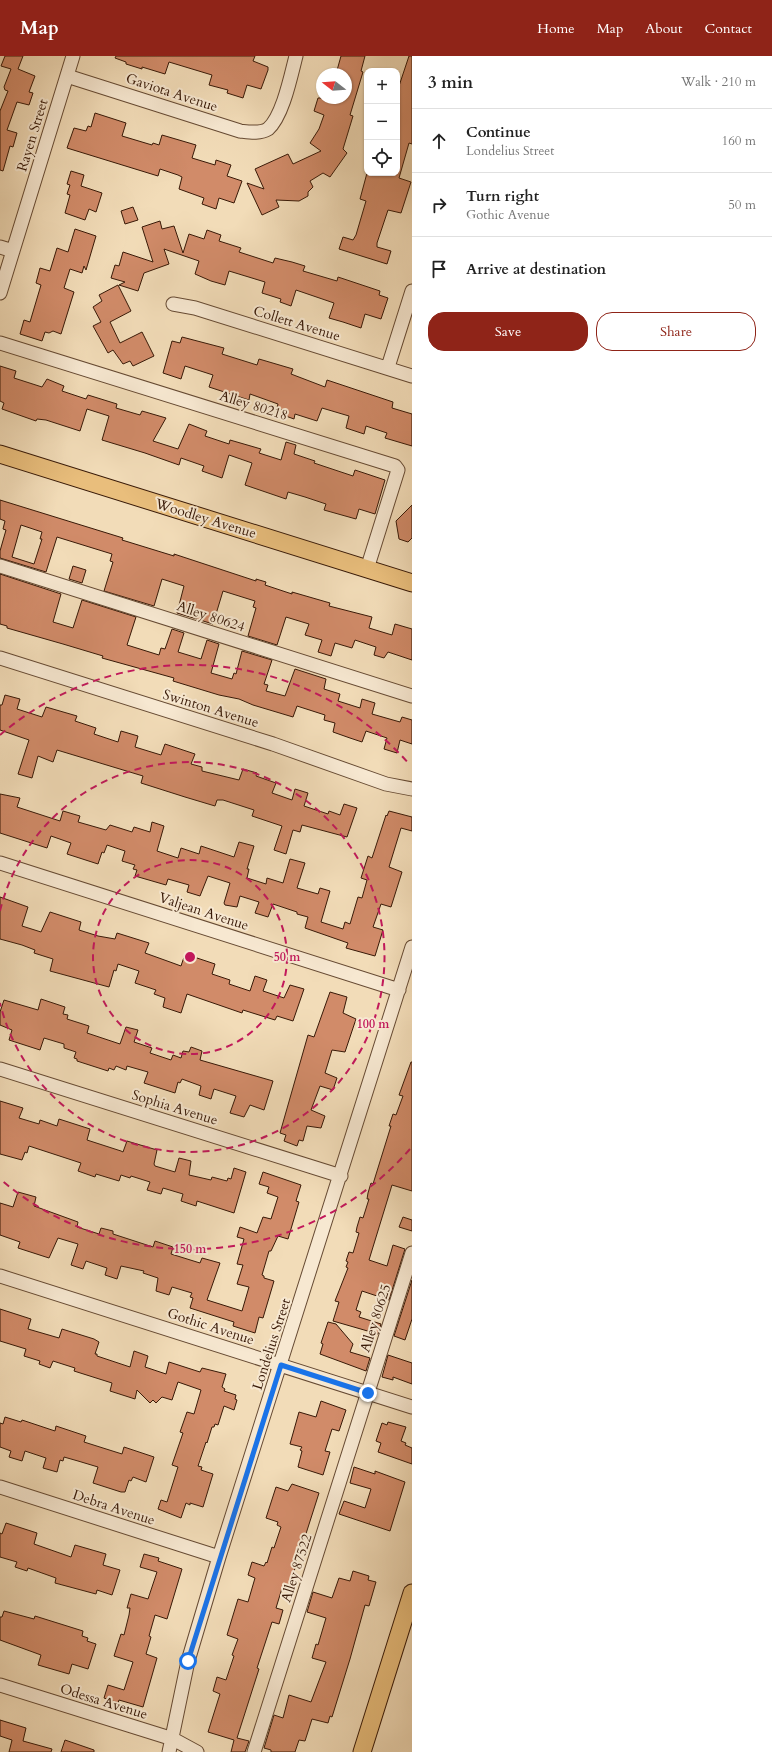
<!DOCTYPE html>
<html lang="en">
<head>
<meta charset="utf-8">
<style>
  body { margin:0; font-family:Cardo,serif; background:#f6f6f6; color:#222 }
  .controls { position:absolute; right:12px; top:12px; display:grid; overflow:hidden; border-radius:8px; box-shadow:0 1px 3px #0004 }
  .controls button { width:36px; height:36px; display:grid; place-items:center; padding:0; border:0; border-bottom:1px solid #e0e0e0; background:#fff; color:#222; font:20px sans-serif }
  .compass { position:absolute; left:316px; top:12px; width:36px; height:36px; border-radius:50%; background:#fff; box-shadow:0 1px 3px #0004; rotate:287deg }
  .stop { position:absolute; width:12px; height:12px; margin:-9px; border:3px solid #1a73e8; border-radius:50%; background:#fff }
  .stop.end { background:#1a73e8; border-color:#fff; box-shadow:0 1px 4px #0008 }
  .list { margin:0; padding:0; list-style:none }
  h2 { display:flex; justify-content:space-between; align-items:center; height:52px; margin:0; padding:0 16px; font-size:17px }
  h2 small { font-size:13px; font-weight:400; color:#767676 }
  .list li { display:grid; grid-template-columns:26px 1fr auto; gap:12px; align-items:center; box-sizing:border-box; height:64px; padding:0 16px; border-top:1px solid #e0e0e0 }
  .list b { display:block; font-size:15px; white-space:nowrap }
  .list p { margin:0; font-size:13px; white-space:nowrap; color:#767676 }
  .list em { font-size:13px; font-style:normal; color:#767676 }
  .actions { display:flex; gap:8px; padding:12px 16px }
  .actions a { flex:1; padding:9px 0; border:1px solid #8f2418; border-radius:16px; text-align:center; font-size:14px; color:#8f2418 }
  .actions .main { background:#8f2418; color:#fff }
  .icon { flex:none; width:22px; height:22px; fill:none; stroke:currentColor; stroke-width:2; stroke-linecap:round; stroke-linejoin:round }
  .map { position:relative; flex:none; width:412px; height:1696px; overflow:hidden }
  header { display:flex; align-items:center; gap:24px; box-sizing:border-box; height:56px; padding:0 20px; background:#8f2418; color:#fff }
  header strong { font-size:19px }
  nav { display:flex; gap:22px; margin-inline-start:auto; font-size:14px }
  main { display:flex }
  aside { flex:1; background:#fff }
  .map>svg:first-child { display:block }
</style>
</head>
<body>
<header>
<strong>Map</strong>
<nav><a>Home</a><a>Map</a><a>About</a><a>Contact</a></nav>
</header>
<main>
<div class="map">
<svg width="412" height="1696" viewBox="0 0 412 1696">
  <rect width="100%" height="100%" fill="#f2dcb8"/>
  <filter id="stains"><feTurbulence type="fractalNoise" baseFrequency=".005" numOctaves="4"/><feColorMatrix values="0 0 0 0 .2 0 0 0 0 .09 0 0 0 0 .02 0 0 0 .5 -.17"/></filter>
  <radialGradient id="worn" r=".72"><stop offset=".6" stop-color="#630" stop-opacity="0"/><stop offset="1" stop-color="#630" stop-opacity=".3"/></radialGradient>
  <!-- building -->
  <path fill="#d18b69" stroke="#381907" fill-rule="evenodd" d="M5 0H23L18 13 35 20 29 36 33 37 29 49 17 46 7 74 17 77 13 91 10 90 3 115 0 114V55L8 35 5 34 4 31 11 13 1 10Z
    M116 0H255L253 5 268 11V14L261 33 247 29 243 42 227 37 228 34 209 29 212 19 169 6 165 18 142 11V13L126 8V6L115 2Z
    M341 0H365L361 15 363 16 350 59 353 60 343 93 347 97 330 121 323 117 310 125 313 131 308 136V140L299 145 276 144 279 151 262 159 247 127 264 133 255 113 288 98 293 108 321 95 310 87 319 73 324 59 314 55 318 42H346V18H336Z
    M409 0H412V88L409 87 399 122 411 126 401 157 388 154 377 187V191L391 195 387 208 339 193 343 181 353 184 356 179 366 145 360 143 367 117H397V30H399Z
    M95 57 126 67 122 80 152 89 153 87 159 89 162 79 196 89 192 102 215 109 216 104 231 109 227 120 242 125 234 147 219 142 216 153 202 148 204 142 179 133 182 121 178 119 160 113 158 120 67 92 74 72 86 75 88 70 91 71Z
    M71 115 84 119 81 130 102 137 96 156 89 153 85 164 65 157 70 139 67 138 70 129 67 128Z
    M133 151 138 164 125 168 121 155Z
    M160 165 162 173 174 170 183 197 189 178 204 183 207 174 221 179 219 185 241 192 239 196 273 207 275 202 292 206 305 210 303 215 337 225 338 221 380 235 379 239 388 242 381 263 365 258 361 272 343 266 329 262 334 247 296 234 291 250 280 246 281 243 262 237 265 226 229 215 225 229 211 225 195 218 199 205 164 193 169 208 144 217 138 235 119 229 125 226 111 222 115 209 119 210 123 196 153 206 142 171Z
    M75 173 96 180 86 214 84 210 82 217 70 213 64 232 74 236 61 278 53 275 49 277 45 276 42 285 20 278 24 264 30 266 41 229 36 227 40 212 50 215 57 192 68 196Z
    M118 229 131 255 110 266 120 287 142 276 154 300 133 310 130 305 123 308 113 294 108 297 93 270 101 266 93 251 102 245 99 239Z
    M182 281 224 292 222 298 257 309 259 303 293 313 291 318 325 331 327 324 393 346 392 352 412 358V390L385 382 387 377 366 370 364 378 346 372 349 360 322 352 317 365 295 358 294 363 283 359 285 355 277 352 278 348 250 338 249 344 209 331 213 319 185 310 181 323 163 317 172 285 180 287Z
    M0 310 16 315 14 322 42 331 47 323 64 330 62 335 86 343 88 339 117 348 116 352 140 359 142 355 166 362 153 385 178 393 189 368 207 375 205 380 229 388 230 384 261 393 259 397 281 404 286 386 296 389 294 398 315 405 314 407 353 420 355 414 385 424 375 458 359 453 356 463 324 454 326 448 305 441 288 436 286 443 245 429 252 407 229 399 222 422 202 415 204 410 181 402 179 409 145 397 102 384 109 360 87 353 80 375 46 364 37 363 36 365 2 353 4 347 0 345Z
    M0 444 123 482 122 484 174 500V498L256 525V523L266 526 265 529 292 538V536L330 547 329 550 372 561 369 572 392 579 395 568 412 573V604L388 596 384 602 374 599 376 591 355 584 352 592 335 587 331 600 318 596 322 584 305 579 309 568 286 561 277 589 248 580 256 552 253 551 255 545 223 535 213 568 177 557 184 530 162 523 154 550 104 535 113 506 110 505 112 498 57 481 46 516 0 502V495L6 474 3 473 5 465 0 463ZM21 469 42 476 40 483H42L34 508 12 501Z
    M412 449V482L408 486 399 483 396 465Z
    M73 510 86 514 82 527 69 523Z
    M0 518 61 538 53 566 73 572 82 544 136 561 127 589 159 599 161 592 165 593 172 573 184 577 178 596 201 603 207 584 219 588 211 617 232 623 234 617 236 618 242 595 272 604 264 628 268 629 266 635 285 640 295 613 326 623 324 633 340 638 338 645 360 652 362 643 375 647 372 658 400 666 402 661 412 664V688L400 684 397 697 384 693 387 682 366 675 362 686 350 682 333 676 335 667 324 664 325 659 297 650 293 661 253 649 239 643 219 639 173 625 174 622 102 602 103 600 63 588 7 572V570L0 568Z
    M5 639 20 643 17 653 42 661 46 651 77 660 75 665 96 672 94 678 118 686 121 675 138 680 135 691 161 699 165 688 195 698 191 708 202 711V715L239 724 243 713 257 717 256 720 276 727 272 737 292 744 295 733 308 737 304 750 328 758 329 755 340 759 344 748 357 752 347 781 302 769 300 776 293 774 286 798 274 794 282 770 252 760 254 754 223 744H217L215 750 185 741 141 727 143 720 57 694 53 706 38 700 32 722 18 718 29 684 0 674V649H2Z
    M0 738 20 742 17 751 60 765 63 755 80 760 78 766 106 774 110 769 132 776 134 771 150 776 152 766 164 770 157 795 178 802 181 792 199 798 201 790 234 801 239 786 254 790 247 813H249L247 822 266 828 267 822 283 827 290 803 305 807 297 832 318 838 320 832 330 835 321 866 343 873 345 866 350 868 358 841 362 842 367 824 361 822 368 800 372 802 386 759 387 760 389 755 412 761V775L401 772 389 811 402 816 391 851 381 848 373 871 383 874 375 900 346 892 348 887 305 872 308 861 297 858V856L273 848 268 861 255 857 259 846 240 840 237 851 225 849 224 847 230 827 208 820 200 840 187 836 189 829 168 823 166 829 135 820 137 814 133 813 135 809 122 805 125 795 107 789 104 797 102 796 98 808 67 798 71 787 51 780 47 792 0 777Z
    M0 841 28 851 22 870 41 876 50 856 81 866 79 874 98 880 115 883 117 877 149 887 145 897 170 906 181 910 185 898 215 908 212 918 230 924 229 928 250 935 255 920 267 924 263 935 284 942 290 929 304 933 293 965 277 960 275 964 243 954 242 957 187 938 181 957 163 951 165 942 154 938 156 934 135 927 139 915 118 908 116 915 114 914 109 931 50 915 53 903 34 897 35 894 22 889 0 883Z
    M330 936 347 941 343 957 356 963 345 996 332 994 325 1017 337 1022 333 1034 320 1030 311 1054 325 1060 321 1072 307 1070 303 1085 299 1084 297 1090 284 1085 286 1079 280 1077 308 979 314 981Z
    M41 943 65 951 63 958 68 959 67 963 89 970 87 977 120 988 126 971 138 974 134 986 152 992 150 997 171 1004 173 999 181 1002 183 995 189 996 191 991 202 995 200 1004 273 1025 264 1054 250 1049 244 1061 230 1057 236 1040 214 1033 211 1043 199 1039 201 1030 182 1023 180 1027 178 1026 175 1037 144 1027 148 1016 127 1010 126 1014 116 1010 114 1014 109 1012 108 1015 77 1005V1003L74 1002 76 996 64 992V988L44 982 40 994 9 984 12 974 0 969V956L4 944 38 954Z
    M411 1006H412V1135L392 1129 369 1204 387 1210 393 1189 405 1193 389 1244 362 1235 356 1254 361 1256 359 1261 381 1268 378 1278 333 1265 339 1246 335 1245 348 1212 346 1211 348 1206 346 1205 349 1196 353 1197 359 1177 356 1176 357 1171 360 1161 363 1162 369 1143H367L368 1137 371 1127 373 1128 391 1070H389L393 1058 396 1059 403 1040 399 1039Z
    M0 1045 23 1052 19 1062 39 1068 40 1064 57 1070 59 1063 90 1073 87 1084 121 1095 123 1096 127 1085 157 1094 154 1108 155 1110 175 1116 179 1102 191 1105 189 1119 211 1124 212 1121 227 1125 228 1122 231 1123 234 1112 246 1116 234 1157 197 1145 196 1150 181 1145 183 1138 163 1132 161 1138 147 1134 150 1126 131 1120 130 1122 121 1119 119 1125 96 1118 95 1121 78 1115 81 1107 29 1090 27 1097 25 1096 22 1104 0 1098Z
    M263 1116 301 1129 296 1145 299 1146 288 1183 278 1180 271 1195H269L262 1219 264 1220V1222L274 1225 263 1262 259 1261 255 1277 233 1270 234 1266 190 1252 193 1242 190 1241 192 1237 172 1231 169 1239 156 1235 158 1222 143 1217 144 1215 121 1210 117 1223 105 1219 107 1212 86 1205 83 1213 71 1209 78 1188 58 1182 49 1202 18 1192 20 1186 0 1179V1147L13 1151 18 1136 36 1141 34 1150 78 1166 77 1171 99 1178 101 1172 113 1175V1178L153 1191 155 1185 173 1191 171 1198 200 1207 202 1202 220 1207 207 1244 242 1255 249 1231 237 1228 243 1209 237 1208 244 1183 237 1181 240 1171 257 1177 263 1161 271 1163 278 1141 267 1137 269 1131 259 1128Z
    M403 1161 412 1164V1175L399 1171Z
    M412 1224V1263L405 1284 394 1280Z
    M0 1253 31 1263 28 1273 59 1282 62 1273 94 1283 99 1286 95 1298H97V1300L130 1311 134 1295 148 1300 145 1311 166 1318 169 1306 200 1316 202 1312 226 1318 222 1331 225 1333 224 1335 236 1339 235 1343 237 1344 234 1354 224 1350 218 1369 215 1368 214 1371H212L207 1387 206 1386 198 1410 202 1411 201 1414 213 1418 203 1451 190 1447V1449L186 1447 181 1462 158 1453 161 1444 167 1446 178 1411 172 1409 183 1377 180 1376 187 1356 194 1358 201 1334 178 1326 172 1344 162 1341 156 1347 153 1344 150 1347 137 1334 135 1343 110 1335 112 1327 74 1315 75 1312 53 1305 50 1312 39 1308 40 1305 24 1300 26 1293 0 1285Z
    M328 1266 336 1268 353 1288 350 1296 370 1302 366 1315 320 1298 323 1288 321 1287Z
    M388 1299 412 1307V1328L393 1321V1324L382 1321Z
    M321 1345 346 1354 339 1375 332 1373 325 1395 330 1396 323 1419 298 1411 302 1395 300 1394 302 1391 290 1388 299 1356 316 1361Z
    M5 1361 21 1366 22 1364 55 1375 56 1370 86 1380 84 1386 122 1398 124 1391 154 1401 146 1426 133 1421 131 1425 129 1424 125 1436H121L93 1427 98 1411 78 1405 64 1401 63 1405 60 1404 57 1416 43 1412 46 1402 25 1395 22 1405 9 1401 11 1395 0 1391V1367L3 1368Z
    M388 1366 406 1371 401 1385 406 1387 405 1389 412 1392V1408L378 1396 381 1387 376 1385 382 1367 387 1369Z
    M354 1411 375 1418V1415L405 1426 390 1475 339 1458 344 1445 365 1452 371 1433 350 1427Z
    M292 1428 319 1437 289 1531 283 1529 276 1552 283 1554 279 1568 272 1566 257 1612 259 1613 237 1682 249 1685 245 1696H231L234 1684 208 1676 220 1638 213 1635 217 1621 226 1624 234 1600 232 1599 238 1583 227 1579 238 1543 248 1546 255 1522 248 1519 252 1506 264 1510 266 1506 267 1507 272 1491 274 1492 281 1471 277 1469 278 1466 266 1462 276 1431 288 1435Z
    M6 1467 37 1477 34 1488 71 1501 75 1489 106 1498 103 1509 120 1514 112 1539 97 1534 96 1538 55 1527 56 1522 28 1512 27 1515 15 1511 17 1506 0 1501V1477L2 1478Z
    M144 1498 159 1502 158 1505 182 1513 167 1563 155 1559 149 1580 151 1581 146 1598 157 1602 143 1651 119 1644 118 1647 104 1642 108 1629 124 1634 133 1606 114 1600 121 1578 124 1579 129 1559 130 1552H127L131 1538 148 1543 157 1516 140 1511Z
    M353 1515 369 1520 368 1524 376 1526 369 1550 365 1549 350 1603 332 1661 330 1660 328 1667 312 1663 305 1685 299 1684 295 1696H271V1694L264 1692 274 1659 283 1662 289 1639 311 1646 326 1606 312 1602 316 1588 318 1589 326 1562 307 1556 313 1536 332 1542 339 1522 350 1525Z
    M4 1555 34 1563 35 1560 83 1575 82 1580 88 1582 87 1585 96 1588 88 1613 72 1608 69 1618 38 1609 41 1599 0 1584V1561H2Z
    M0 1664 26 1672 23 1685 52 1693 51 1696H9L12 1684 0 1680Z
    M65 1684 94 1694V1696H61Z"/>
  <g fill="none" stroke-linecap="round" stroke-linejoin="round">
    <defs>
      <path id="minor" d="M67 20 240 75C249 76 260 78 268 73 283 60 291 19 296 0
        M0 191 13 195
        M0 237 73 0
        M173 248 195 252 412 320
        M0 287 395 410 398 414 367 513
        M388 311 412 235
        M0 510 412 640
        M0 602 273 688 386 728 412 733
        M0 807 399 934
        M0 1013 341 1120
        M0 1220 412 1351
        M0 1431 219 1501
        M0 1629 173 1683 197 1696
        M169 1696 188 1605 219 1501 412 891
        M254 1696 412 1197"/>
      <path id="major" d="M0 398 412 527
        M362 1696 412 1537"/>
    </defs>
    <!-- minor casing -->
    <use href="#minor" stroke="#664a33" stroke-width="15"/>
    <!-- major casing -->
    <use href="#major" stroke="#381907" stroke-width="19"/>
    <!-- minor -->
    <use href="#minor" stroke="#f7e8d1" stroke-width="13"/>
    <!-- major -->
    <use href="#major" stroke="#e9be7c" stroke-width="17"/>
  </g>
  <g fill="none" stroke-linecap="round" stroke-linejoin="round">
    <!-- route -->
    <path stroke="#1a73e8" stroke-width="5" d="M188 1605 281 1309 368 1337"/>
  </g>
  <!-- distance rings -->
  <g fill="none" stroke="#c2185b" stroke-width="2" stroke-dasharray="7 5">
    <circle cx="190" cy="901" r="97"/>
    <path d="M0 855A195 195 0 1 1 0 947"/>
    <path d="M410 1093A292 292 0 0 1 0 1123M0 679A292 292 0 0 1 410 709"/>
  </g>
  <g text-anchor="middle" stroke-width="4" stroke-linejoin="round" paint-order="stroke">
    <!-- street labels -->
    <g font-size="14" fill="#381907" stroke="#f7e8d1">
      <text transform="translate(172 36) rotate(18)" y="5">Gaviota Avenue</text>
      <text transform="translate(32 79) rotate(-73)" y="5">Rayen Street</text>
      <text transform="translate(297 267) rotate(17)" y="5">Collett Avenue</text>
      <text transform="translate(254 349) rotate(17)" y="5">Alley 80218</text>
      <text transform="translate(206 462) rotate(17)" y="5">Woodley Avenue</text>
      <text transform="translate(211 560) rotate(18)" y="5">Alley 80624</text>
      <text transform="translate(211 652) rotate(17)" y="5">Swinton Avenue</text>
      <text transform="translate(204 855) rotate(18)" y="5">Valjean Avenue</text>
      <text transform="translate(175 1051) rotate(17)" y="5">Sophia Avenue</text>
      <text transform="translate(375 1262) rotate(-72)" y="5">Alley 80625</text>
      <text transform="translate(211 1270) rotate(18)" y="5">Gothic Avenue</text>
      <text transform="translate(271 1288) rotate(-72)" y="5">Londelius Street</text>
      <text transform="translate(114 1451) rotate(18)" y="5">Debra Avenue</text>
      <text transform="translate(296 1512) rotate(-72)" y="5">Alley 87522</text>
      <text transform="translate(104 1645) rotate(17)" y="5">Odessa Avenue</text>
    </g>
  </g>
  <circle cx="190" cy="901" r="6" fill="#c2185b" stroke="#f7e8d1" stroke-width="2"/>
  <g font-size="12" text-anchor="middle" font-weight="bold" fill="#c2185b" stroke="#f7e8d1" stroke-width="4" stroke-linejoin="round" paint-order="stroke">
    <text x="287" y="905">50 m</text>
    <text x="373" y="972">100 m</text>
    <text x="190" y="1197">150 m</text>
  </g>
  <rect width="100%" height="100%" filter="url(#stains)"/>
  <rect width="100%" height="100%" fill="url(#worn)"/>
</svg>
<div class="controls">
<button>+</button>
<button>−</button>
<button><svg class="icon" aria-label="locate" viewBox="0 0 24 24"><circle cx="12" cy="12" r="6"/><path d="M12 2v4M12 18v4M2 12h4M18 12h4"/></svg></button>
</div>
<svg class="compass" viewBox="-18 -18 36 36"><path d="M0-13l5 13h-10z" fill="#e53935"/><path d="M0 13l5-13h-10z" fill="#767676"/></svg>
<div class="stop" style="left:188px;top:1605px"></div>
<div class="stop end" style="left:368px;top:1337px"></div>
</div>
<aside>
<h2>3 min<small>Walk · 210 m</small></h2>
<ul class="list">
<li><svg class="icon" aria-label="ahead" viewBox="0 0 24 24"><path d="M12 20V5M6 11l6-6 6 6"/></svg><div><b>Continue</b><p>Londelius Street</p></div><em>160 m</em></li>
<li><svg class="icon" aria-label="right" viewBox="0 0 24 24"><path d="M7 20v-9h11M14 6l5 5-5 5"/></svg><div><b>Turn right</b><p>Gothic Avenue</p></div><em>50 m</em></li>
<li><svg class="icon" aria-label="arrive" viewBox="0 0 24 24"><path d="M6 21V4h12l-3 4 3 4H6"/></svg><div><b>Arrive at destination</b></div></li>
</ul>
<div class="actions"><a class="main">Save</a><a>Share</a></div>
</aside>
</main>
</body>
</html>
